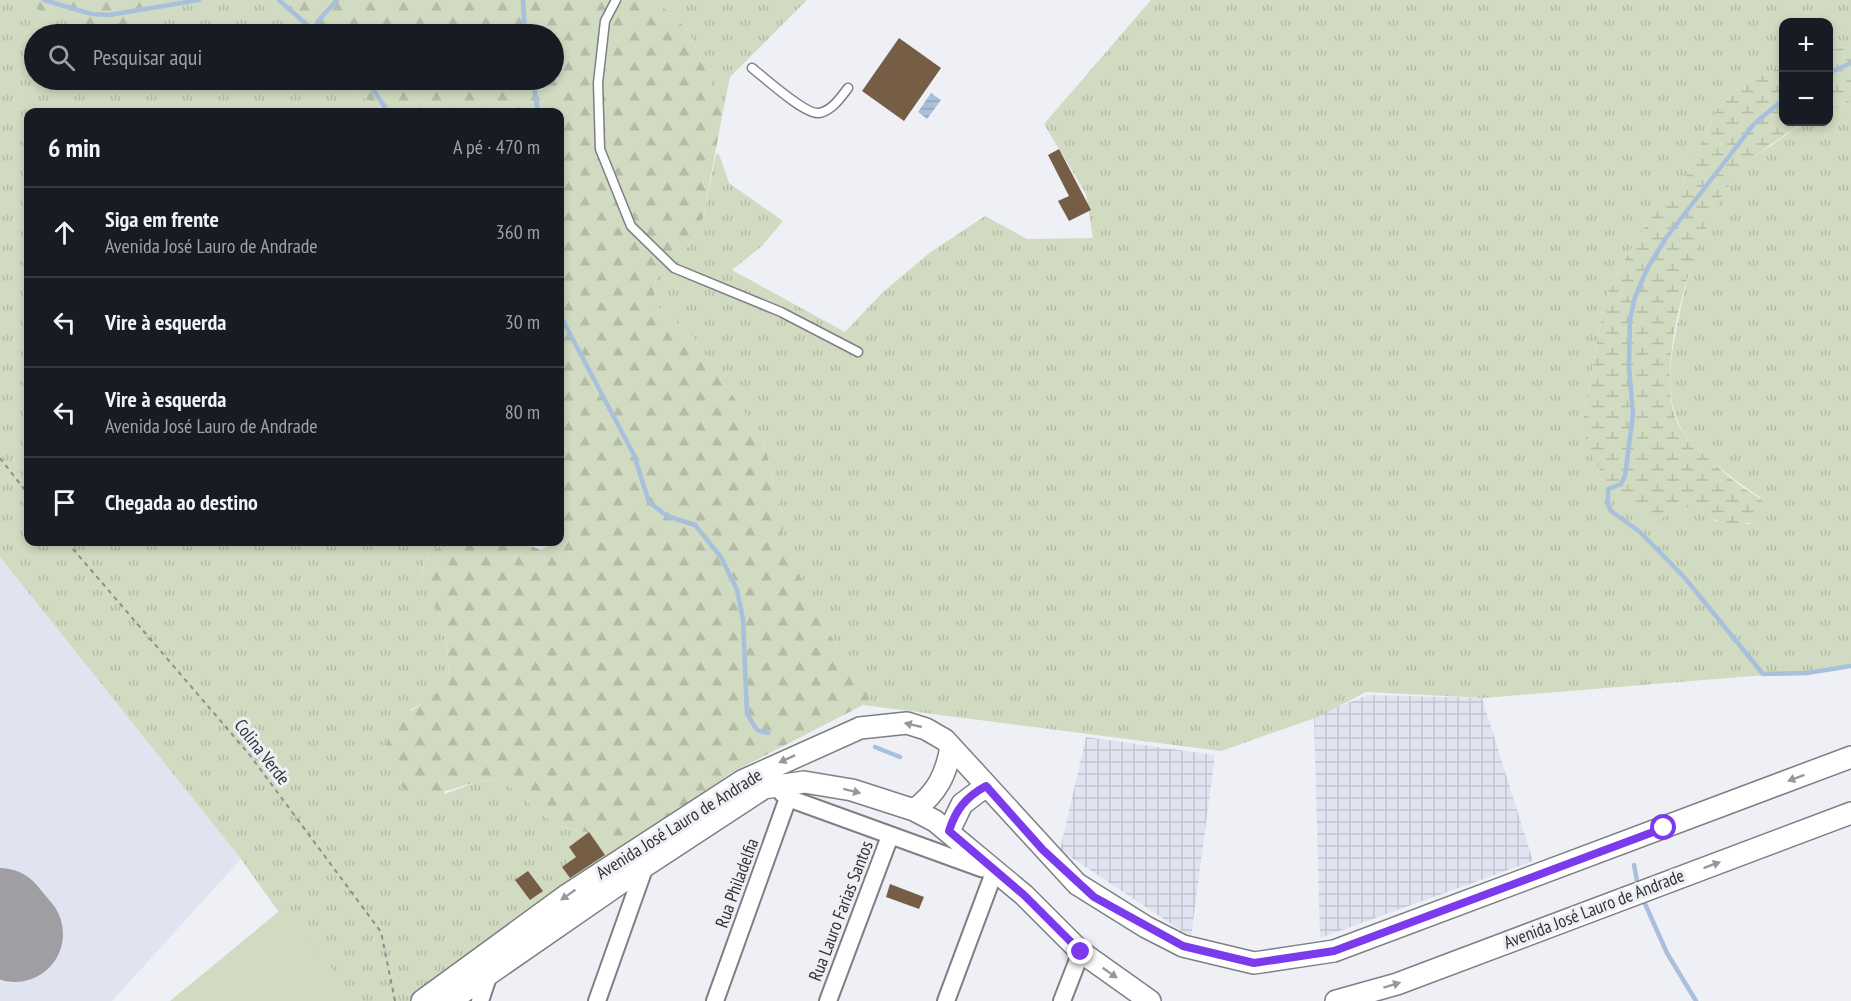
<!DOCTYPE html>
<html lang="pt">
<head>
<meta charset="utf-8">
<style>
  body { margin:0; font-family:"PT Sans Narrow",sans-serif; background:#242831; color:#f1f3f6 }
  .controls { position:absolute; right:18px; top:18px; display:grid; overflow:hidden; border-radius:12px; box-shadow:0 3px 9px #0003 }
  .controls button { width:54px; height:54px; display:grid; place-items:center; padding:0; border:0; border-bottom:2px solid #363941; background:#171b24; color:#f1f3f6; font:30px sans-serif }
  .stop { position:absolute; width:18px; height:18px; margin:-14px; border:4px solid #7c3aed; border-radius:50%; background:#fff }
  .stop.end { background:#7c3aed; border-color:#fff; box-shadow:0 2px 6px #0008 }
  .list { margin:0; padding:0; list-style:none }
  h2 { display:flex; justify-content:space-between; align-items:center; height:78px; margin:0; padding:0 24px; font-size:26px }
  h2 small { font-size:20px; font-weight:400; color:#9ea1a6 }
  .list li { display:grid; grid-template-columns:39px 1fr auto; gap:18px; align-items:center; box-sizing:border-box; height:90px; padding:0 24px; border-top:2px solid #363941 }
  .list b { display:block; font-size:22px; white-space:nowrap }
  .list p { margin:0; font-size:20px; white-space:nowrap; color:#9ea1a6 }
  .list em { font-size:20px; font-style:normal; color:#9ea1a6 }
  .icon { flex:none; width:33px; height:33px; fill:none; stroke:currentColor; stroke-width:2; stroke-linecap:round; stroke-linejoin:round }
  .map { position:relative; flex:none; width:1851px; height:1001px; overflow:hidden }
  .search { position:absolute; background:#171b24; box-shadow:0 3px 9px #0003; left:24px; top:24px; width:540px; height:66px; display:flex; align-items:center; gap:15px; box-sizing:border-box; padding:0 21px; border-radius:33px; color:#9ea1a6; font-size:22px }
  .panel { position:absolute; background:#171b24; box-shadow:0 3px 9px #0003; left:24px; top:108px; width:540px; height:438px; border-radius:12px }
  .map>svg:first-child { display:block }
</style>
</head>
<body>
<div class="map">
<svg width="1851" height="1001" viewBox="0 0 1851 1001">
  <defs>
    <pattern id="industrial-grid" width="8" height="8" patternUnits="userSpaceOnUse" patternTransform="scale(1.5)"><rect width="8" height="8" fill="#e0e4f0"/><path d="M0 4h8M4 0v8" fill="none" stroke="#c1c4ce"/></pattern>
    <pattern id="grass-tufts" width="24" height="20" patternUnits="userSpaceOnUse" patternTransform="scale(1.5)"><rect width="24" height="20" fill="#d1dbc1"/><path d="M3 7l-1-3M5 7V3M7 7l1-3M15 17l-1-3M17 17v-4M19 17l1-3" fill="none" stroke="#b4bca6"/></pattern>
    <pattern id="forest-firs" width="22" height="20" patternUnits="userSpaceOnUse" patternTransform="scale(1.5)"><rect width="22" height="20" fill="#d1dbc1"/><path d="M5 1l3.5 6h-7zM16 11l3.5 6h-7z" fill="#b4bca6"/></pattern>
    <pattern id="wetland-marsh" width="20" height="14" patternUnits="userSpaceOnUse" patternTransform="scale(1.5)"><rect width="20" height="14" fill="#d1dbc1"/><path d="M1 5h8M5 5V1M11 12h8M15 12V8" fill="none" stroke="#b4bca6"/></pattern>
    <pattern id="water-rules" width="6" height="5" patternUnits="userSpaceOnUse" patternTransform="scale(1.5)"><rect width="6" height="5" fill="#a8c0dc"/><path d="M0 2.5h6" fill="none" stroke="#91a5bd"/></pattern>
  </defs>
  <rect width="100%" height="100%" fill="#eff0f6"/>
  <!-- built -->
  <path fill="#e0e4f0" d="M0 557 241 859 112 1001H0Z"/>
  <!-- industrial -->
  <path fill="url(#industrial-grid)" d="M1368 695 1482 698 1533 861 1320 938 1314 716Z
    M1086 737 1215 755 1191 937 1060 850Z"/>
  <!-- grass -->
  <path fill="url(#grass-tufts)" d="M0 0H10L84 25 128 34H34V80H338L350 90 388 112H28V542H464L430 551 421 572C440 609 451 642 448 683L436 696 410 710 445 794 476 782 500 779C517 792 533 807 550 820 578 840 593 819 615 857L415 1001H356L278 911 241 859 0 557Z
    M160 0H290L308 34H149Z
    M655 0H807L730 77 723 111 688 30Z
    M1151 0H1851V46L1829 50 1828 22H1784L1783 67 1743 83 1717 109 1680 190 1655 210 1618 271 1604 305 1582 426 1683 505 1716 521 1750 524 1760 497C1739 484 1688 446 1679 424 1664 391 1671 354 1678 321 1690 264 1706 197 1753 158 1760 152 1769 148 1776 142 1800 126 1798 122 1828 122L1829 113 1851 101V668L1484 698 1366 692 1318 717 1221 751 863 705 871 696 824 626 779 534 787 521 779 505 764 442 693 337 653 303 656 278 694 240 703 218 716 154H719L729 183 783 221 762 246 732 270 845 332 882 293 928 254 985 216 1027 239 1093 238 1086 194 1044 124Z"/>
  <!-- forest -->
  <path fill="url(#forest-firs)" d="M10 0H160L149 34C101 35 55 15 10 0Z
    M290 0H655L688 30 723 111 703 218 694 240 656 278 653 303 693 337 764 442 779 505 787 521 780 535 824 626 871 696 863 705 731 773 615 857C593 819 578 840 550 820 533 807 517 792 500 779 492 780 484 780 477 782 441 790 408 814 387 764 384 757 387 735 392 729 408 709 431 701 448 683 451 642 440 609 421 573L430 551 464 542H520L541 550 553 542H560V457L565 448 560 446V112H388L350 90 338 80H554V34H308Z"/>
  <!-- wetland -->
  <path fill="url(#wetland-marsh)" d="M1851 46V101L1829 113V50Z
    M1783 67 1784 122H1803C1782 138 1756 152 1739 172 1699 218 1649 369 1679 426 1688 442 1725 474 1741 486 1752 494 1761 497 1769 509 1747 537 1709 520 1683 505L1654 524 1609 486 1591 454 1582 426 1604 305 1618 271 1655 210 1680 190 1717 109 1743 83Z"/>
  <!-- park -->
  <path fill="#d1dbc1" d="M283 908 358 1001H170Z"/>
  <!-- water -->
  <path fill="url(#water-rules)" d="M931 93 941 100 927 119 918 112Z"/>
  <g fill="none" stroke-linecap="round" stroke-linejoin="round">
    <!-- stream -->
    <path stroke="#a8c0dc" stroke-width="4.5" d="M44 0 92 14 109 15 199 0
      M279 0 314 31
      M523 0 525 34
      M313 34 318 21 337 0
      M1828 73 1851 63
      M363 80 372 88 388 112
      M533 80 538 112
      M1784 99 1754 124 1666 238 1648 267 1635 297 1630 319 1629 367 1633 414 1625 476 1621 484 1608 489V504L1611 511 1640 532 1684 577 1763 674 1807 673 1851 666
      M560 315 634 455 649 502 667 516 695 525 721 557 737 590 743 619 747 714 757 730 768 733
      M875 747 900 757
      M1634 865 1638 886
      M1642 897 1667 953 1696 1001"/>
    <!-- runway -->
    <path stroke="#9e9ea3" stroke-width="96" d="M0 916 15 934"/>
  </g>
  <!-- building -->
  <path fill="#765d46" d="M899 38 941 68 904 121 862 91Z
    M1059 149 1091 210 1069 221 1058 201 1069 196 1048 155Z
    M589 832 605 855 570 878 562 867 576 857 569 847Z
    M528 871 543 891 530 900 515 880Z
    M890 884 924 897 919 909 886 897Z"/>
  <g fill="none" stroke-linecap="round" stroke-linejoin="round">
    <defs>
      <path id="service" d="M616 0 605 21 598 83 600 149 631 226 674 268 781 312 858 352
        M752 68C765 78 805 115 819 113 832 111 841 97 848 88"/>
      <path id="minor" d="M788 798 981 868 995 870 946 1001
        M480 1001 490 971
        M597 1001 645 866
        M715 1001 788 798 782 793
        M828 1001 890 836
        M1062 1001 1081 952"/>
      <path id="tertiary" d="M914 810C937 793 946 775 951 747
        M949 831 962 804 986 786
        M422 1001 567 895 742 781 860 728 907 723 926 729 945 740 1077 884 1146 927 1183 946 1254 963 1334 951 1851 757
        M450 1001 645 866 764 788 804 782 852 790 914 810 935 821 1024 895 1081 952 1150 1001
        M1336 1001 1397 984 1851 813"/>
    </defs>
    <!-- service casing -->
    <use href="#service" stroke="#7e7f84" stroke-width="11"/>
    <!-- minor casing -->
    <use href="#minor" stroke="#7e7f84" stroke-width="20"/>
    <!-- tertiary casing -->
    <use href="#tertiary" stroke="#7e7f84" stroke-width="24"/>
    <!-- path -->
    <path stroke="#8d8e92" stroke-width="2" stroke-dasharray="4.5 4.5" stroke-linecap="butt" d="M0 458 28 494
      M67 542 249 754 381 932 395 1001"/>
    <!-- service -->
    <use href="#service" stroke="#fff" stroke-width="8"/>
    <!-- minor -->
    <use href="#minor" stroke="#fff" stroke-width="16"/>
    <!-- tertiary -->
    <use href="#tertiary" stroke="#fff" stroke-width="21"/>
  </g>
  <!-- one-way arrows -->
  <defs><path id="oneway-solid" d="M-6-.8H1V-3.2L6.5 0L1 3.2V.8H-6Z" transform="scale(1.5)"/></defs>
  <g fill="#98989a">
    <use href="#oneway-solid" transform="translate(913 725) rotate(-167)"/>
    <use href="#oneway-solid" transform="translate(787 759) rotate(155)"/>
    <use href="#oneway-solid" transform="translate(1796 778) rotate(159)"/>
    <use href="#oneway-solid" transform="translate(852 791) rotate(14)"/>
    <use href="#oneway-solid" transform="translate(1712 865) rotate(-20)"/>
    <use href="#oneway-solid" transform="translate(568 895) rotate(145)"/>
    <use href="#oneway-solid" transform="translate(1110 973) rotate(35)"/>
    <use href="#oneway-solid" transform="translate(1392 985) rotate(-17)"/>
  </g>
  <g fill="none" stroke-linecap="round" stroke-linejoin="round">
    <!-- route -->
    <path stroke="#7c3aed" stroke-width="8" d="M1081 952 1024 895 949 831C956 809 966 797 986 786L1043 850 1094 897 1183 946 1254 963 1334 951 1664 828"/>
  </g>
  <g text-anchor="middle" stroke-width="6" stroke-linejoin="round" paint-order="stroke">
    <!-- street labels -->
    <g font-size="18" fill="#313234" stroke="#eff0f6">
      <text transform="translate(262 752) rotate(52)" y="6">Colina Verde</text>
      <text transform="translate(679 824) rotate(-32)" y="6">Avenida José Lauro de Andrade</text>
      <text transform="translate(737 883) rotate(-70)" y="6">Rua Philadelfia</text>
      <text transform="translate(1594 909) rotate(-21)" y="6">Avenida José Lauro de Andrade</text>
      <text transform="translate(841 911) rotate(-69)" y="6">Rua Lauro Farias Santos</text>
    </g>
  </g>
</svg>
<div class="controls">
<button>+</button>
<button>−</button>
</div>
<div class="stop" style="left:1664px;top:828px"></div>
<div class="stop end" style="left:1081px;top:952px"></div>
<div class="search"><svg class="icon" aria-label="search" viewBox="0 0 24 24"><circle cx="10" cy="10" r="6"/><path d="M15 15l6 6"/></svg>Pesquisar aqui</div>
<section class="panel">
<h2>6 min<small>A pé · 470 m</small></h2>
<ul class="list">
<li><svg class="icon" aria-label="ahead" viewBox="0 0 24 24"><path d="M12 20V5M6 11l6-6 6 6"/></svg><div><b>Siga em frente</b><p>Avenida José Lauro de Andrade</p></div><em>360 m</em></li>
<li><svg class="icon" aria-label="left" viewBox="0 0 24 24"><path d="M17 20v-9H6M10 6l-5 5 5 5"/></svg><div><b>Vire à esquerda</b></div><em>30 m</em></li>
<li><svg class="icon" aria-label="left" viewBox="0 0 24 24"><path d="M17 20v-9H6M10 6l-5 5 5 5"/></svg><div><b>Vire à esquerda</b><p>Avenida José Lauro de Andrade</p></div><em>80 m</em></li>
<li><svg class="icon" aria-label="arrive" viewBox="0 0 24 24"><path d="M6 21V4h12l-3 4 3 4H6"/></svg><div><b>Chegada ao destino</b></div></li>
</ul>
</section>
</div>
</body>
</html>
